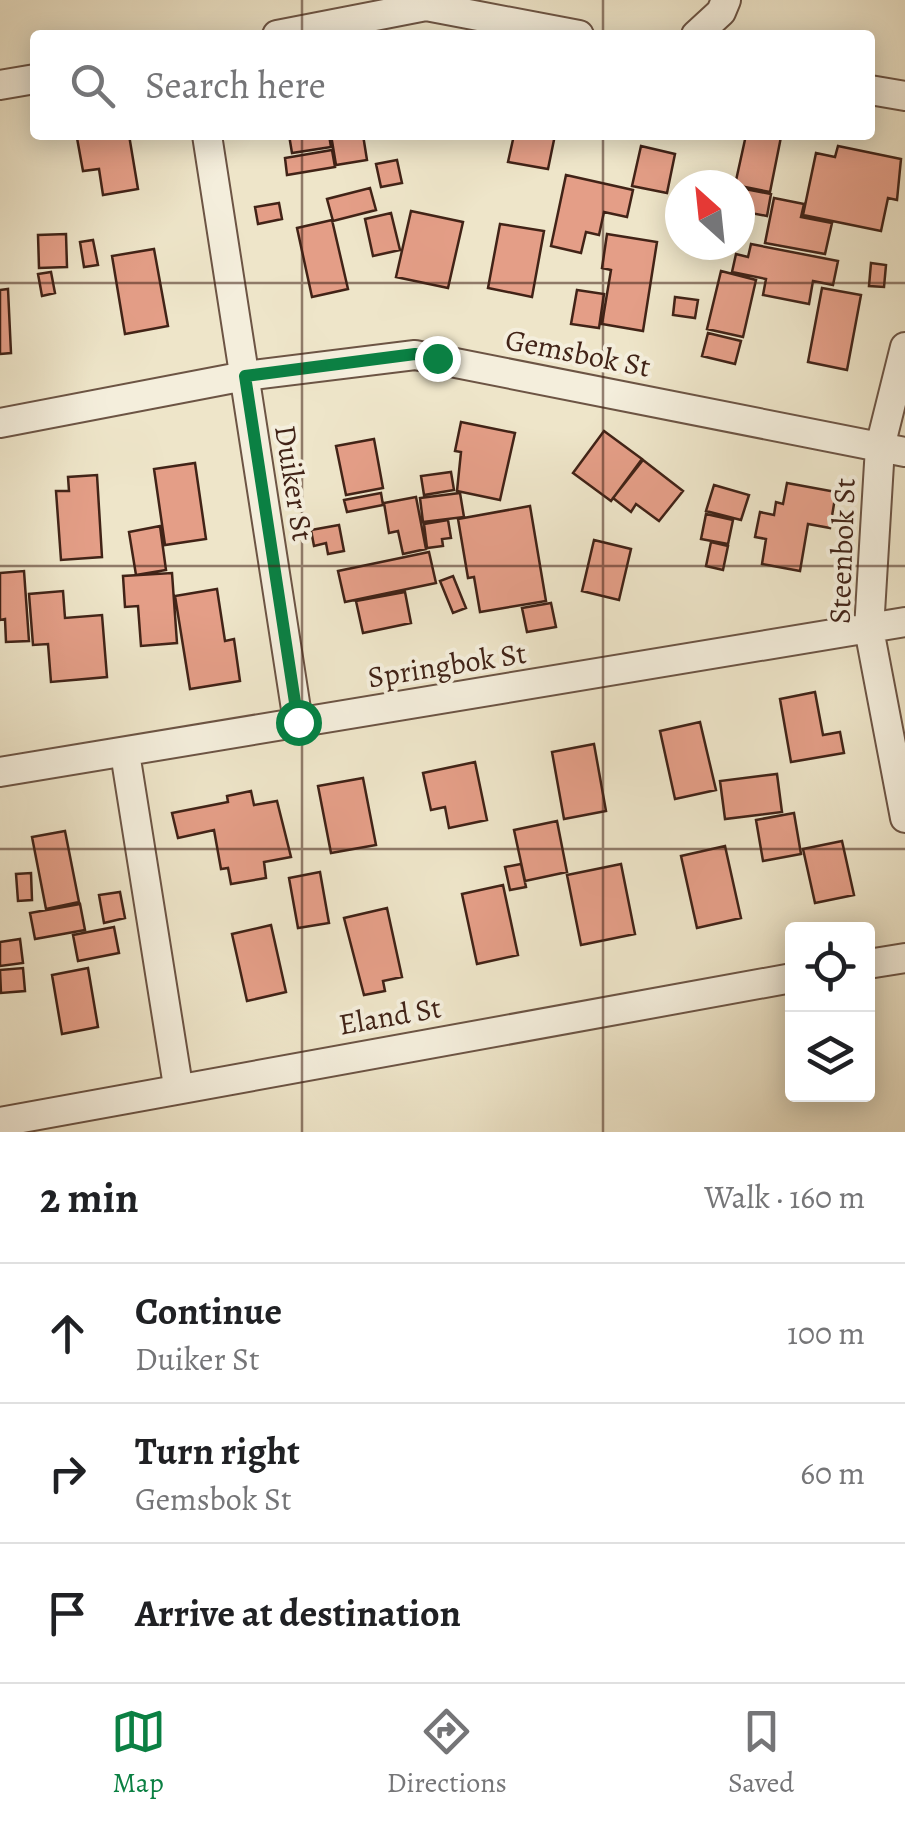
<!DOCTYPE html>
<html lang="en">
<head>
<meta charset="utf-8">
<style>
  body { margin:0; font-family:Alegreya,serif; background:#f2f2f2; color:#202124 }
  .controls { position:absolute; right:30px; bottom:30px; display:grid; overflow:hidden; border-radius:10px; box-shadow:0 5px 25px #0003 }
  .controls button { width:90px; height:90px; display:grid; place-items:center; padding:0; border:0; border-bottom:2px solid #e0e0e0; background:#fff; color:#202124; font:50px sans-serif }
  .compass { position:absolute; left:665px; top:170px; width:90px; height:90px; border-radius:50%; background:#fff; box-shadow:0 5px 25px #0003; rotate:333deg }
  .stop { position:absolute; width:30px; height:30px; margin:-22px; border:8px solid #0b8043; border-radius:50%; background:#fff }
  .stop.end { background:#0b8043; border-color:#fff; box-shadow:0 2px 10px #0008 }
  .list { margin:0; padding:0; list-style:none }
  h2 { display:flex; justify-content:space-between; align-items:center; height:130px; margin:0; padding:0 40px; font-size:42px }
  h2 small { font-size:32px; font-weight:400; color:#757577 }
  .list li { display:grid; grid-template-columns:65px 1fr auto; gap:30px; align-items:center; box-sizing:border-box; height:140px; padding:0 40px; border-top:2px solid #e0e0e0 }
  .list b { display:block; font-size:38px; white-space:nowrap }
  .list p { margin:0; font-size:32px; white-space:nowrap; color:#757577 }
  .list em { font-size:32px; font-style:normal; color:#757577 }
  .icon { flex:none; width:55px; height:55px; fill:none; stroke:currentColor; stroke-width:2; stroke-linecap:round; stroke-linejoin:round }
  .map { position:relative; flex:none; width:905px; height:1132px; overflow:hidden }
  .search { position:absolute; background:#fff; box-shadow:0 5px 25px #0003; left:30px; right:30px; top:30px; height:110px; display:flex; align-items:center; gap:25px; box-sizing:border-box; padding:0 35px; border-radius:10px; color:#757577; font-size:38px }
  .sheet { height:550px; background:#fff }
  nav { display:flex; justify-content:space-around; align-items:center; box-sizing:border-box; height:140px; border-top:2px solid #e0e0e0; background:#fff; font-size:28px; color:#757577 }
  nav a { display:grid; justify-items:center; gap:5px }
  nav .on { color:#0b8043 }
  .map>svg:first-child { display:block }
</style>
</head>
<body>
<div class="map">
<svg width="905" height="1132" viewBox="0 0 905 1132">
  <rect width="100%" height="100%" fill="#eee5c9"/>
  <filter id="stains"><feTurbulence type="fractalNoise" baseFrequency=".002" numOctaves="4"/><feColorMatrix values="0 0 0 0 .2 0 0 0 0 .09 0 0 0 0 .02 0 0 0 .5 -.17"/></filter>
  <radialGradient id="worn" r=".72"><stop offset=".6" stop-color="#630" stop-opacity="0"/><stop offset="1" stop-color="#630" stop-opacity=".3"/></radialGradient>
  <!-- building -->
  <path fill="#e49e87" stroke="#412317" stroke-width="2.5" d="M94 135H129L138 189 103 195 99 169 83 171 77 138Z
    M289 135H329L331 147 292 153Z
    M331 135H363L367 160 336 165Z
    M514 135H555L548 169 508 162Z
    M746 135 781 137 770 192 735 185Z
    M641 146 675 154 667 193 632 186Z
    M838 146 901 159 897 200 888 198 881 231 803 215 816 153 835 157Z
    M332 150 335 167 287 175 285 158Z
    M397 160 402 183 381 187 376 164Z
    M566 175 633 190 627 217 604 212 599 235 586 232 581 253 551 246Z
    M370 188 376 210 333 221 327 199Z
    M740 188 771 194 767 216 740 211Z
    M774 198 804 204 801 217 832 223 825 254 765 243Z
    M279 203 282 219 258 224 255 207Z
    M411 211 463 222 448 288 396 277Z
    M391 213 400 250 373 256 365 219Z
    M332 220 348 289 312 297 297 228Z
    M500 224 544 231 532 297 488 288Z
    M66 234 67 267 39 268 38 235Z
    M607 234 657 242 643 331 602 324 611 270 602 268Z
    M93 240 98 265 84 267 80 242Z
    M751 244 838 261 833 285 813 281 809 304 763 295 766 279 732 272 736 254 748 257Z
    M154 249 168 326 125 334 112 256Z
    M871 263 886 265 884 287 869 286Z
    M721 271 756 280 743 337 707 329Z
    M51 272 55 293 42 296 38 274Z
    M822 288 861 295 847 370 808 362Z
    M8 289 11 353 0 354V290Z
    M577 290 604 294 599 328 571 324Z
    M675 297 698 300 695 318 673 315Z
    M708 333 741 341 735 364 702 356Z
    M461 422 515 433 500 500 457 491 461 452 455 451Z
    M604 431 642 459 611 501 573 473Z
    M374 439 383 488 346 495 336 446Z
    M643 460 683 491 659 521 636 504 631 512 613 498Z
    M195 463 206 539 165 545 154 469Z
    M451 472 454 490 424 495 421 476Z
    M97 475 102 557 61 560 56 491H69L68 477Z
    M787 483 836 492 830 528 808 524 800 571 762 564 766 539 755 537 760 512 774 515 776 502 783 504Z
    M714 485 749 495 741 520 706 511Z
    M381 493 383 505 347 512 344 500Z
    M460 493 464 517 423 522 420 498Z
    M416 497 426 549 403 554 398 531 389 533 384 503Z
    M530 506 546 601 480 612 474 577 468 578 458 519Z
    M706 514 733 520 728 544 701 539Z
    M448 520 451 538 442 539 443 546 427 548 424 524Z
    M339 525 344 551 328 554 326 543 314 546 311 530Z
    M160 526 166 570 136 575 129 532Z
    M594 540 631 549 619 600 582 591Z
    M711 542 728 546 723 570 706 566Z
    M429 552 436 583 345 602 338 571Z
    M24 571 29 641 6 642 5 619 0 620V573Z
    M172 573 177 643 141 646 138 606 125 607 123 576Z
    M453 576 466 608 453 613 440 581Z
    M217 589 225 641 234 639 240 681 190 689 175 596Z
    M63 591 65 618 102 615 107 677 51 682 48 644 33 645 29 594Z
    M405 592 411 623 363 633 356 601Z
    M551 603 556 627 527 632 522 608Z
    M815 692 823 735 840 732 844 753 791 762 780 699Z
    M700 722 716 790 675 799 660 731Z
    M594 744 606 811 564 819 552 752Z
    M475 762 487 820 449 828 445 807 431 810 423 773Z
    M777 774 782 812 725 819 720 781Z
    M363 778 376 845 331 853 318 786Z
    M251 791 254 805 277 801 291 857 264 862 266 878 231 884 228 868 221 869 214 830 178 838 172 813 228 802 227 796Z
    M794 813 801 854 763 861 756 820Z
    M557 821 567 872 525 881 514 830Z
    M65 831 79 902 46 909 32 837Z
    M842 841 854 895 815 903 803 849Z
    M725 846 741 918 697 928 681 856Z
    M521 864 526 887 510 890 505 867Z
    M621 864 635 934 581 945 567 875Z
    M320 872 329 923 298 928 289 878Z
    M31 873 32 900 18 901 16 874Z
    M503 885 518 955 477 964 462 894Z
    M120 892 125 918 104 923 99 895Z
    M80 904 85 930 35 939 30 913Z
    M387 908 402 977 383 981 385 991 364 995 344 918Z
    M271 925 286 992 247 1001 232 934Z
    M114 927 119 953 78 961 73 935Z
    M20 939 23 963 0 966V942Z
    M23 968 25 991 1 993 0 970Z
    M88 968 98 1027 62 1034 52 975Z"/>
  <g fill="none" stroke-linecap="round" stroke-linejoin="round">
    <defs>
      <path id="minor" d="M277 35 426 6 579 35
        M696 35 721 12 726 0
        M0 85 35 79
        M870 90 905 96
        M207 135 298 722
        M905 347 880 447 869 629 905 818
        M0 423 245 376 415 355 905 452
        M125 753 178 1086
        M0 772 905 622
        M868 964 905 958
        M0 1122 792 978"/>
    </defs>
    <!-- minor casing -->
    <use href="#minor" stroke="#6c5444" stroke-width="32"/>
    <!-- minor -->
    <use href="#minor" stroke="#f4eedc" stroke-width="28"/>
  </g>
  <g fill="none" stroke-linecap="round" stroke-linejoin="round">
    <!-- route -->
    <path stroke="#0b8043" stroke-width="12" d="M298 722 245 376 415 354 437 358"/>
  </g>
  <!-- grid -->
  <path fill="none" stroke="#412317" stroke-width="2.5" stroke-opacity="0.55" d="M302 0V35M603 0V35M302 135V1132M603 135V1132M0 283H905M0 566H905M0 849H905"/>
  <g text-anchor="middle" stroke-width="8" stroke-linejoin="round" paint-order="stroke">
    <!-- street labels -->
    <g font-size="30" fill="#412317" stroke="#f4eedc">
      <text transform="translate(578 353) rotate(11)" y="10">Gemsbok St</text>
      <text transform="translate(294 483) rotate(81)" y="10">Duiker St</text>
      <text transform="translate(842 551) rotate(-88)" y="10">Steenbok St</text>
      <text transform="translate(447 665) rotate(-9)" y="10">Springbok St</text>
      <text transform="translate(390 1016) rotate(-10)" y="10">Eland St</text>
    </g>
  </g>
  <rect width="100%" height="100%" filter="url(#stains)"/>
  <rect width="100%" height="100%" fill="url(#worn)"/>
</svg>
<div class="controls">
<button><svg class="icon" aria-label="locate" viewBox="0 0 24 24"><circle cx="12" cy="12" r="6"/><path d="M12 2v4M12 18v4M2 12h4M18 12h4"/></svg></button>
<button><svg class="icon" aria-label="layers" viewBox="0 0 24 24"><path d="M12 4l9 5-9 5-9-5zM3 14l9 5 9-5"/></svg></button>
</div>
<svg class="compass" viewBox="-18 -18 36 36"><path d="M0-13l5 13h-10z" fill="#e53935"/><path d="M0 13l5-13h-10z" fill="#757577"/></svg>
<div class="stop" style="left:298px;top:722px"></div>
<div class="stop end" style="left:437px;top:358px"></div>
<div class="search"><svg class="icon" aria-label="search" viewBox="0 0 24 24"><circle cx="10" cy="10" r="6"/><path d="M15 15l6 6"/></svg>Search here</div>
</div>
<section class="sheet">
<h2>2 min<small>Walk · 160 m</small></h2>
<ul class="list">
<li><svg class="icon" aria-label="ahead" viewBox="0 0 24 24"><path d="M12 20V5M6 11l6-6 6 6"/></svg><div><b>Continue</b><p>Duiker St</p></div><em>100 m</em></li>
<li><svg class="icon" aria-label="right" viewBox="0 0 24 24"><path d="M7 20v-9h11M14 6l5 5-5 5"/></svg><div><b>Turn right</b><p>Gemsbok St</p></div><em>60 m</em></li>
<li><svg class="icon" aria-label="arrive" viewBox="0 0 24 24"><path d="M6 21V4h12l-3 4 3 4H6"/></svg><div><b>Arrive at destination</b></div></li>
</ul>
</section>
<nav>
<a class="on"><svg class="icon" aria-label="map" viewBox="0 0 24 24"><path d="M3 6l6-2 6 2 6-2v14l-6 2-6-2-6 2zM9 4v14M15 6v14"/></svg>Map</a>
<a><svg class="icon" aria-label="directions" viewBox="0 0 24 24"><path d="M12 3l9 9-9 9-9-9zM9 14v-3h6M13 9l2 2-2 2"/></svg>Directions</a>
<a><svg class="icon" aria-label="saved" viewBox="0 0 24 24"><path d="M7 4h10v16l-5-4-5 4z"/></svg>Saved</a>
</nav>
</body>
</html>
